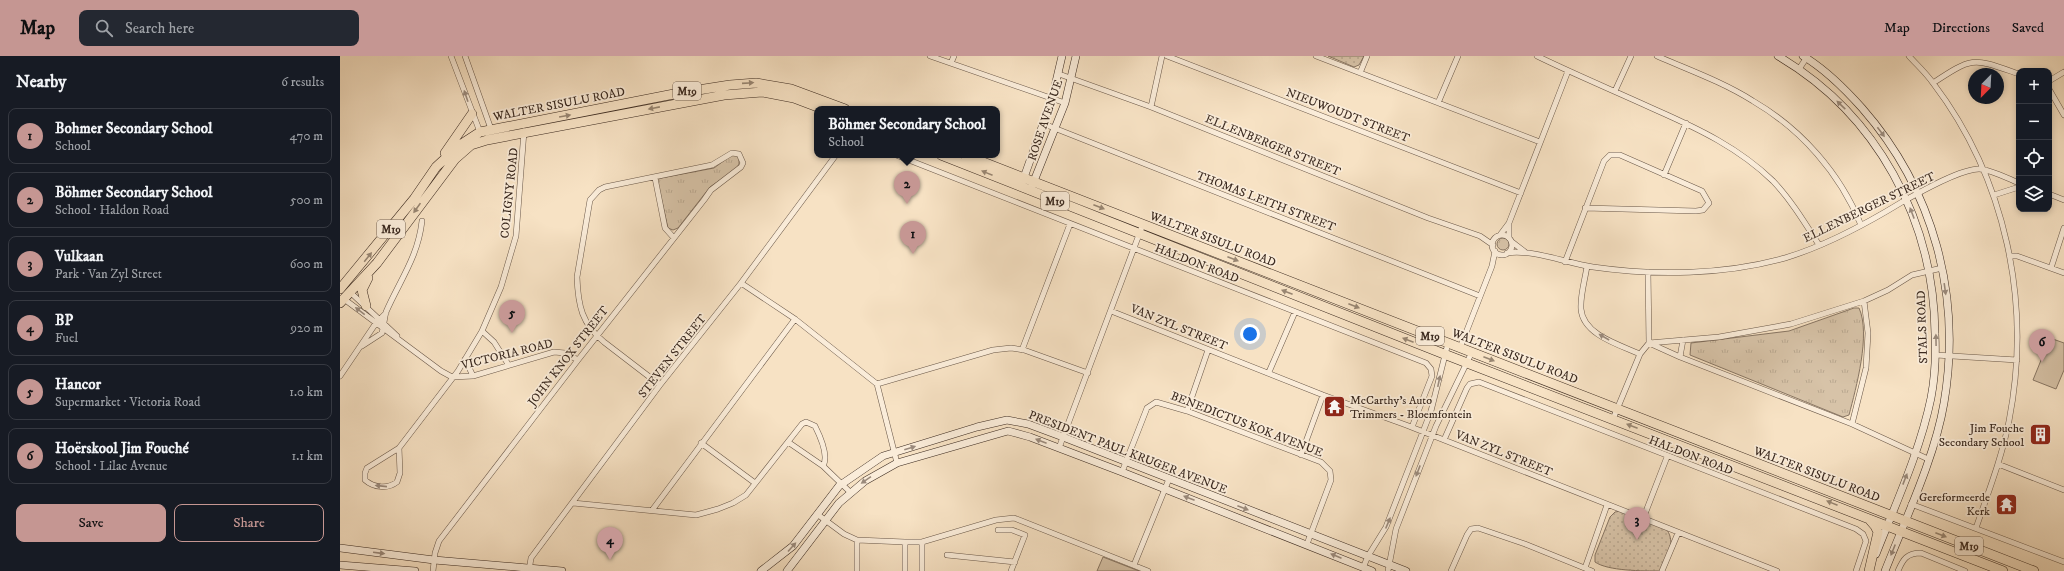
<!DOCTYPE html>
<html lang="en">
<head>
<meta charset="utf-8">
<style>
  body { margin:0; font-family:"IM FELL DW Pica",serif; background:#242831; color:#f1f3f6 }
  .controls { position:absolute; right:12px; top:12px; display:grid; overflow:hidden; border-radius:8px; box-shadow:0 2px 6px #0003 }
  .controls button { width:36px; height:36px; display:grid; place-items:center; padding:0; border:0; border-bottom:1px solid #363941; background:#171b24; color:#f1f3f6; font:20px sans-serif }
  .compass { position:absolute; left:1628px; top:12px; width:36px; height:36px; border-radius:50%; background:#171b24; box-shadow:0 2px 6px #0003; rotate:204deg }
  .you { position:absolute; left:910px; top:278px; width:14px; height:14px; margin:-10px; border:3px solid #fff; border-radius:50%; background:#1a73e8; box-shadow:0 0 0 6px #1a73e833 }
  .badge { display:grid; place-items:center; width:26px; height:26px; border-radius:50%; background:#c59692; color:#111; font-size:13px; font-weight:700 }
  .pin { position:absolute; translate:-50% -33px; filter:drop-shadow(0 1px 2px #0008) }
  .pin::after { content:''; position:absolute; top:21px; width:14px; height:12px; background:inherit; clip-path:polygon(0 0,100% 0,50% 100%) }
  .popup { position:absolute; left:474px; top:50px; width:186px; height:52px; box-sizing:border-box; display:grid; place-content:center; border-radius:8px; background:#171b24; filter:drop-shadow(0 1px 3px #0005); font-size:13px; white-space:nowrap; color:#9ea1a6 }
  .popup b { font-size:15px; color:#f1f3f6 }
  .popup::after { content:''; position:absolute; left:50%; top:100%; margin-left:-8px; border:8px solid transparent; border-top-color:#171b24 }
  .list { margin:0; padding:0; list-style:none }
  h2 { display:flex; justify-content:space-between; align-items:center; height:52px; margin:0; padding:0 16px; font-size:17px }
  h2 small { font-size:13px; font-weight:400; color:#9ea1a6 }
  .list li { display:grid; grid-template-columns:26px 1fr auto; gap:12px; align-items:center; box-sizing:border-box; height:56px; margin:0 8px 8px; padding:0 8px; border:1px solid #363941; border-radius:8px }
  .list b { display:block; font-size:15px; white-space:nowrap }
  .list p { margin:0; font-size:13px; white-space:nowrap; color:#9ea1a6 }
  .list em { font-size:13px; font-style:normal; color:#9ea1a6 }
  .actions { display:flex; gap:8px; padding:12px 16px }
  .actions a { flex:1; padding:9px 0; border:1px solid #c59692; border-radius:8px; text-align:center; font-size:14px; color:#c59692 }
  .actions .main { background:#c59692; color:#111 }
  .icon { flex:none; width:22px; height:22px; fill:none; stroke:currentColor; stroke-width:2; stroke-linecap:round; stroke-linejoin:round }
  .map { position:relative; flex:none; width:1724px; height:515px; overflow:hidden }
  header { display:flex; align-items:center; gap:24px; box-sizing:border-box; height:56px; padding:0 20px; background:#c59692; color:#111 }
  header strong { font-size:19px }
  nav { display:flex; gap:22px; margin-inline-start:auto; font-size:14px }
  .search { width:280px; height:36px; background:#242831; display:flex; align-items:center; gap:10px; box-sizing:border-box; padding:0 14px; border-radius:8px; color:#9ea1a6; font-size:15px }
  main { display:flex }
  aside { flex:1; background:#171b24 }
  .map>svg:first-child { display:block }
</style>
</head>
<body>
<header>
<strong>Map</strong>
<div class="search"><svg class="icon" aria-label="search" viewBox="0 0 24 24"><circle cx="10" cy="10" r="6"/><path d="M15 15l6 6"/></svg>Search here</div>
<nav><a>Map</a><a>Directions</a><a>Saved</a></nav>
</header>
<main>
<aside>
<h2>Nearby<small>6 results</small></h2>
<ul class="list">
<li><span class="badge">1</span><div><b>Bohmer Secondary School</b><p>School</p></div><em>470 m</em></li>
<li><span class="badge">2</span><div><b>Böhmer Secondary School</b><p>School · Haldon Road</p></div><em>500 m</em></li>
<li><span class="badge">3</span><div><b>Vulkaan</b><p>Park · Van Zyl Street</p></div><em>600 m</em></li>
<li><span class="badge">4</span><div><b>BP</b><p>Fuel</p></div><em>920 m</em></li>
<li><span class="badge">5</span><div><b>Hancor</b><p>Supermarket · Victoria Road</p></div><em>1.0 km</em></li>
<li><span class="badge">6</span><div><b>Hoërskool Jim Fouché</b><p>School · Lilac Avenue</p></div><em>1.1 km</em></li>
</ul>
<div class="actions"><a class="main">Save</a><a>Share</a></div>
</aside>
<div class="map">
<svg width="1724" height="515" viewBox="0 0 1724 515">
  <defs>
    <pattern id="grass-tufts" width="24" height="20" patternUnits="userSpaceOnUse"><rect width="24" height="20" fill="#d7c3a8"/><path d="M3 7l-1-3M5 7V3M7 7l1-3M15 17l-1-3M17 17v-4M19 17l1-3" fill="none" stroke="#b9a890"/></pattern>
    <pattern id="park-dots" width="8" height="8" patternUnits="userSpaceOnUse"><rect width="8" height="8" fill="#d7c3a8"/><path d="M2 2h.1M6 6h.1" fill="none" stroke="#b9a890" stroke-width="1.8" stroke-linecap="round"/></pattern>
  </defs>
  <rect width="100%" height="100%" fill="#f7e2c4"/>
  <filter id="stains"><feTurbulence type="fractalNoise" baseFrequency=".005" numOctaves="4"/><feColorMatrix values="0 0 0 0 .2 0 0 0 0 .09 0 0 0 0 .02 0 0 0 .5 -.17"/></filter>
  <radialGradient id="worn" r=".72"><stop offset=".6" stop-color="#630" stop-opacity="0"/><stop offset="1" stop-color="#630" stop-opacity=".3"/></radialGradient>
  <!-- grass -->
  <path fill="url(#grass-tufts)" stroke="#887664" d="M393 98H397L399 102V108L396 113 370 131 338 172 333 174 328 172 317 124 321 122 374 112Z
    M1157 188a6 6 0 1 1 12 0a6 6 0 1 1-12 0Z
    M1514 252H1519C1531 278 1516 332 1509 359L1503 361 1350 299 1351 287 1449 275Z"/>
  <!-- park -->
  <path fill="url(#park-dots)" stroke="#887664" d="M988 0H1024L1019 9 1014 11Z
    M1281 455 1327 474C1336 487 1327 501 1322 515 1302 515 1268 515 1255 506V499L1270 461 1275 456Z"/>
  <!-- pitch -->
  <path fill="#d7c3a8" stroke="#887664" d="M1710 282 1724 287V314L1716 333 1693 324Z
    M763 501 799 515H757Z"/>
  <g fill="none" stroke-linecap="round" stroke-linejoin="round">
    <defs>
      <path id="street" d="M111 0 140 76
        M125 0 151 73
        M590 0 725 47
        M827 0 1181 137
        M976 0 1200 86
        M1197 0C1236 19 1277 36 1316 54 1359 73 1399 92 1433 125 1451 144 1465 167 1479 189
        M1317 0C1349 14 1383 26 1413 45 1461 73 1500 117 1521 169
        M1569 0C1577 9 1586 17 1593 27 1666 123 1692 247 1669 365 1662 401 1648 437 1636 472
        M611 7 614 0
        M1459 13 1467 1
        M1020 17 1027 0
        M719 18 811 51 1088 162 1140 180 1153 189
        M1709 25 1724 16
        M1593 27C1634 0 1633 2 1679 18
        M1709 33 1724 59
        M1275 35 1291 0
        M1098 47 1118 0
        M811 51 822 0
        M704 68 1140 240
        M556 99 1086 307 1091 313 1092 320 1072 371
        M1324 119 1346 67
        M315 122 325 172 334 182
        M1709 138 1724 144
        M1654 139 1679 131
        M1169 167V182
        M1160 179 1169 167 1228 15
        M1152 189a10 10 0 1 1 20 0a10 10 0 1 1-20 0Z
        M1172 186 1185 196
        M1167 197C1193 193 1226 207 1253 211 1315 220 1384 219 1445 202 1485 190 1526 168 1562 146 1580 136 1620 113 1639 113 1649 113 1669 123 1679 127
        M1670 200H1677L1724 217
        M1225 206 1264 105 1270 99H1280L1362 135 1369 147 1363 154 1356 155 1245 152
        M1247 210C1245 224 1240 240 1241 253 1243 279 1280 289 1300 298
        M1711 212 1724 172
        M1308 216 1309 287
        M401 227 455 263 537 328 557 407
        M10 236 57 280
        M4 243 101 315 112 321 133 320 214 296 225 297 238 304
        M771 255 983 339 1066 369 1437 515
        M142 275 154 286 168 308
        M1309 287 1340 301 1512 368 1588 403
        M22 290 42 277C44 270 44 263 46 256 60 224 78 201 82 165
        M1120 292 1152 210 1155 195
        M682 294 730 168
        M1596 299 1677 304
        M1340 301 1343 284
        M125 303 133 320
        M929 316 955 256
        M0 320 36 267 46 257
        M537 328 653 294 671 292 684 294 748 317
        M847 355 868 294
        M1273 363 1300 298 1309 287 1379 281 1451 268 1524 245 1548 234 1572 219 1602 212
        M1512 368 1526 312 1528 277 1524 245
        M1104 384 1127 332 1130 328 1139 326 1516 473 1523 478 1526 485 1516 515
        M448 386 483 410 510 436
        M361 387 415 427
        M59 392 60 417 57 426C48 433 34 432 25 424V417L27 412 59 392 118 315 142 275 161 231 176 180 184 75
        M719 392 803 168
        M961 399 983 339
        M1658 408 1724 434
        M782 416 807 352 816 346 847 355 981 406 990 415 991 424 967 488
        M233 447 356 459 378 453 393 447 406 439 462 368 466 366 475 370C480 380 489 400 483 410
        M1571 448 1724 506
        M313 453 455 263
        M477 458 504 478 517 484 565 486H582L656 464 674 462 808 515
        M1303 463 1327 401
        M658 474H672L685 479 671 515
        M517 484V515
        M565 486V515
        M582 486V515
        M607 499 675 506
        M794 509 829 423
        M1023 512 1028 500 1046 471 1091 355 1108 287
        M1245 512 1267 449
        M93 515 95 497 99 485 238 304 364 144 371 134 401 111 403 107 399 98 392 97 372 109 265 131 259 134 250 144 237 221C238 250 242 268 264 286L320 329
        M189 515 191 502 320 329 401 227 496 99
        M1048 515 1056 473 1096 370 1132 296
        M1111 515 1127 479 1131 473 1138 472 1185 488 1252 515
        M1322 515 1338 477
        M1558 515C1563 503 1567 497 1581 497L1625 515"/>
      <path id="secondary" d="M1438 0C1537 58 1594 164 1595 278 1596 299 1595 321 1591 342 1580 395 1556 447 1536 498
        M1463 0C1485 13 1505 33 1522 52 1594 134 1622 240 1604 347 1595 401 1565 464 1545 515
        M682 127 712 43 722 0
        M692 130 725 47 736 0
        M0 492 94 504 222 515
        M0 509 75 515
        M421 515 453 490 499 430 543 400 637 371 667 364 688 368 723 381 1066 515
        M447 515 499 447 525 425 557 407 668 375 690 381 782 416 1032 515"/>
      <path id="highway" d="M105 97 132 58
        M601 99 1104 298 1663 515
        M625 99 1694 515
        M0 233 74 143 96 111 120 89 140 76 339 37 390 29 416 27 451 33 505 53
        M0 247 37 207 115 103 131 89 147 84 384 39 422 36 454 42 483 53
        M26 250 22 234 28 222
        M1529 463 1535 470 1538 476 1529 515"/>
    </defs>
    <!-- street casing -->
    <use href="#street" stroke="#695748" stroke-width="6"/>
    <!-- secondary casing -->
    <use href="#secondary" stroke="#3a291f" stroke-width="8"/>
    <!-- highway casing -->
    <use href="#highway" stroke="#3a291f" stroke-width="10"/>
    <!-- street -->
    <use href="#street" stroke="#faecd9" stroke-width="5"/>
    <!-- secondary -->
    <use href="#secondary" stroke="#faecd9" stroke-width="7"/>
    <!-- highway -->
    <use href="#highway" stroke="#f7e2c4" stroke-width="9"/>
  </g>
  <!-- one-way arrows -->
  <defs><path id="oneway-solid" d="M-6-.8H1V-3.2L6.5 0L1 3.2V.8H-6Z"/></defs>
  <g fill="#988672">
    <use href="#oneway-solid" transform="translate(408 27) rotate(-4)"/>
    <use href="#oneway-solid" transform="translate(314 52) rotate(169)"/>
    <use href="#oneway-solid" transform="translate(225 60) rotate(-10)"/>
    <use href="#oneway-solid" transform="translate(647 117) rotate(-158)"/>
    <use href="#oneway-solid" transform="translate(759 151) rotate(21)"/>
    <use href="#oneway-solid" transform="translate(77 152) rotate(125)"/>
    <use href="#oneway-solid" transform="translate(28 201) rotate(-51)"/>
    <use href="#oneway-solid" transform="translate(893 203) rotate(21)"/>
    <use href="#oneway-solid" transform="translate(947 236) rotate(-159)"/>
    <use href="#oneway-solid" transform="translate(1014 250) rotate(21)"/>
    <use href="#oneway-solid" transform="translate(1068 284) rotate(-159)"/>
    <use href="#oneway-solid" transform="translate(1149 303) rotate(21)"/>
    <use href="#oneway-solid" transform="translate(1292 370) rotate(-159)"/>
    <use href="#oneway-solid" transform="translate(1492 447) rotate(-158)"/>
    <use href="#oneway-solid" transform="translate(1601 479) rotate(21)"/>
  </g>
  <g fill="#9a8a7c">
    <use href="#oneway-solid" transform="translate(126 40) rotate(-109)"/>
    <use href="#oneway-solid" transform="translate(1501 49) rotate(-136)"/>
    <use href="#oneway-solid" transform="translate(1541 76) rotate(53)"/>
    <use href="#oneway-solid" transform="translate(1572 157) rotate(-111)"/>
    <use href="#oneway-solid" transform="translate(1605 233) rotate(82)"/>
    <use href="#oneway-solid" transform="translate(20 255) rotate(-142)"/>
    <use href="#oneway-solid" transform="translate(1264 281) rotate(-150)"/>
    <use href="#oneway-solid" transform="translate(1596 284) rotate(-91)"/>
    <use href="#oneway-solid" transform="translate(1099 325) rotate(-78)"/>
    <use href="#oneway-solid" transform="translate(701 385) rotate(-159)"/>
    <use href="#oneway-solid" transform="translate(570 392) rotate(-17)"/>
    <use href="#oneway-solid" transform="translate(1078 415) rotate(111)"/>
    <use href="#oneway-solid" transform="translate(1565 423) rotate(-69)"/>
    <use href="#oneway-solid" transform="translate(526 424) rotate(146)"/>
    <use href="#oneway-solid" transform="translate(41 430) rotate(-174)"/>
    <use href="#oneway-solid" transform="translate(849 442) rotate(-159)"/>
    <use href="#oneway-solid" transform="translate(903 452) rotate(21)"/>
    <use href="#oneway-solid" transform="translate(1048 467) rotate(-67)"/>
    <use href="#oneway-solid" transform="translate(452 491) rotate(-48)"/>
    <use href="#oneway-solid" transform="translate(1553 494) rotate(112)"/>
    <use href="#oneway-solid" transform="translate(39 497) rotate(7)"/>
    <use href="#oneway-solid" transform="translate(996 500) rotate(-157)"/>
  </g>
  <!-- icons -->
  <defs>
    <symbol id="temple-square" viewBox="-11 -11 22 22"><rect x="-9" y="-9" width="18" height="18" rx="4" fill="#8f2418" stroke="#faecd9"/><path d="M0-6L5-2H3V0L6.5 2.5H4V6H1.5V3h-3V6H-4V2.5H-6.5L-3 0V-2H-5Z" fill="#fff"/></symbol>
    <symbol id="building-square" viewBox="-11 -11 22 22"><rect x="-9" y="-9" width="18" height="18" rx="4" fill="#8f2418" stroke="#faecd9"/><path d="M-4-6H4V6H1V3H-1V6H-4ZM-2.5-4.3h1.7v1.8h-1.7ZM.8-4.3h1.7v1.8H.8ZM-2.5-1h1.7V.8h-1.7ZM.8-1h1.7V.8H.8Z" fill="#fff"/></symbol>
  </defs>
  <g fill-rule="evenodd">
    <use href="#temple-square" x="982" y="338" width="25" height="25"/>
    <use href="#building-square" x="1688" y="366" width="25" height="25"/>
    <use href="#temple-square" x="1654" y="436" width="25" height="25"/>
  </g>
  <g text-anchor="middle" stroke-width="3.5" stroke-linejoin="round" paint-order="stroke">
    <!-- shield labels -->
    <g fill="#faecd9" stroke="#746457" stroke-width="1">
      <rect x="333" y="26" width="28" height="18" rx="3"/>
      <rect x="701" y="136" width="28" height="18" rx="3"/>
      <rect x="37" y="164" width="28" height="18" rx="3"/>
      <rect x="1076" y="271" width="28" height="18" rx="3"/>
      <rect x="1615" y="481" width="28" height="18" rx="3"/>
    </g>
    <g font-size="11" font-weight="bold" fill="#3a291f">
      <text x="347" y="39">M19</text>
      <text x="715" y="149">M19</text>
      <text x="51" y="177">M19</text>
      <text x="1090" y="284">M19</text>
      <text x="1629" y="494">M19</text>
    </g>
    <!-- street labels -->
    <g font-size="12" fill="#3a291f" stroke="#faecd9">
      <text transform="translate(219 48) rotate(-11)" y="4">WALTER SISULU ROAD</text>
      <text transform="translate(1008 59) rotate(21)" y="4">NIEUWOUDT STREET</text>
      <text transform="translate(705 64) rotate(-71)" y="4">ROSE AVENUE</text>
      <text transform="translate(933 89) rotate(22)" y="4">ELLENBERGER STREET</text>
      <text transform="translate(169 137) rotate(-84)" y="4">COLIGNY ROAD</text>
      <text transform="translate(926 145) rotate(21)" y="4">THOMAS LEITH STREET</text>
      <text transform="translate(1529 151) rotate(-26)" y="4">ELLENBERGER STREET</text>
      <text transform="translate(873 183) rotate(21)" y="4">WALTER SISULU ROAD</text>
      <text transform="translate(857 207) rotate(21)" y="4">HALDON ROAD</text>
      <text transform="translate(839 271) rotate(22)" y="4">VAN ZYL STREET</text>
      <text transform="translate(1582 271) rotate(-92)" y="4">STALS ROAD</text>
      <text transform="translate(167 298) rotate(-14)" y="4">VICTORIA ROAD</text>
      <text transform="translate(228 300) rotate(-52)" y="4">JOHN KNOX STREET</text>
      <text transform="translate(332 300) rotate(-52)" y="4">STEVEN STREET</text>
      <text transform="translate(1175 300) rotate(21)" y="4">WALTER SISULU ROAD</text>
      <text transform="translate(907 368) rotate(21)" y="4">BENEDICTUS KOK AVENUE</text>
      <text transform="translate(788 396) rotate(21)" y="4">PRESIDENT PAUL KRUGER AVENUE</text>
      <text transform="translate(1164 397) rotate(22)" y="4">VAN ZYL STREET</text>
      <text transform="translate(1351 399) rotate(21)" y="4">HALDON ROAD</text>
      <text transform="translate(1477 418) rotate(21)" y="4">WALTER SISULU ROAD</text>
    </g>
    <!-- poi labels -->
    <g font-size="12" fill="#3a291f" stroke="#faecd9" text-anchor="end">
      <text x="1010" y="348" text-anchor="start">McCarthy's Auto<tspan x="1010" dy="14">Trimmers - Bloemfontein</tspan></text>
      <text x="1684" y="376">Jim Fouche<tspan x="1684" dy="14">Secondary School</tspan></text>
      <text x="1650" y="445">Gereformeerde<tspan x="1650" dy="14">Kerk</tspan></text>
    </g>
  </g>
  <rect width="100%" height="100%" filter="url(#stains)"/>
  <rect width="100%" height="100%" fill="url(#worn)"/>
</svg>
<div class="controls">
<button>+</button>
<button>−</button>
<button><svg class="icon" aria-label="locate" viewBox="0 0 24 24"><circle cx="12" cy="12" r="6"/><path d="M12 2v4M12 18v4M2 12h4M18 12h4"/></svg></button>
<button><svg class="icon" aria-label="layers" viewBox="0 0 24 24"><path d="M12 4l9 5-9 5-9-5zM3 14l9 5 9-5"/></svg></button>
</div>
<svg class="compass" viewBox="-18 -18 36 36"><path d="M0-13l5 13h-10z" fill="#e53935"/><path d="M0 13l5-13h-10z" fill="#9ea1a6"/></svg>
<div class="you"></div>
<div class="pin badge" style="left:573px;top:198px">1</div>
<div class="pin badge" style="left:567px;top:148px">2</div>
<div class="popup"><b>Böhmer Secondary School</b>School</div>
<div class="pin badge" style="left:1297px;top:484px">3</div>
<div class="pin badge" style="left:270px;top:504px">4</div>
<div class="pin badge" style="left:172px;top:277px">5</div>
<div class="pin badge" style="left:1702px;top:306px">6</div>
</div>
</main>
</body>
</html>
